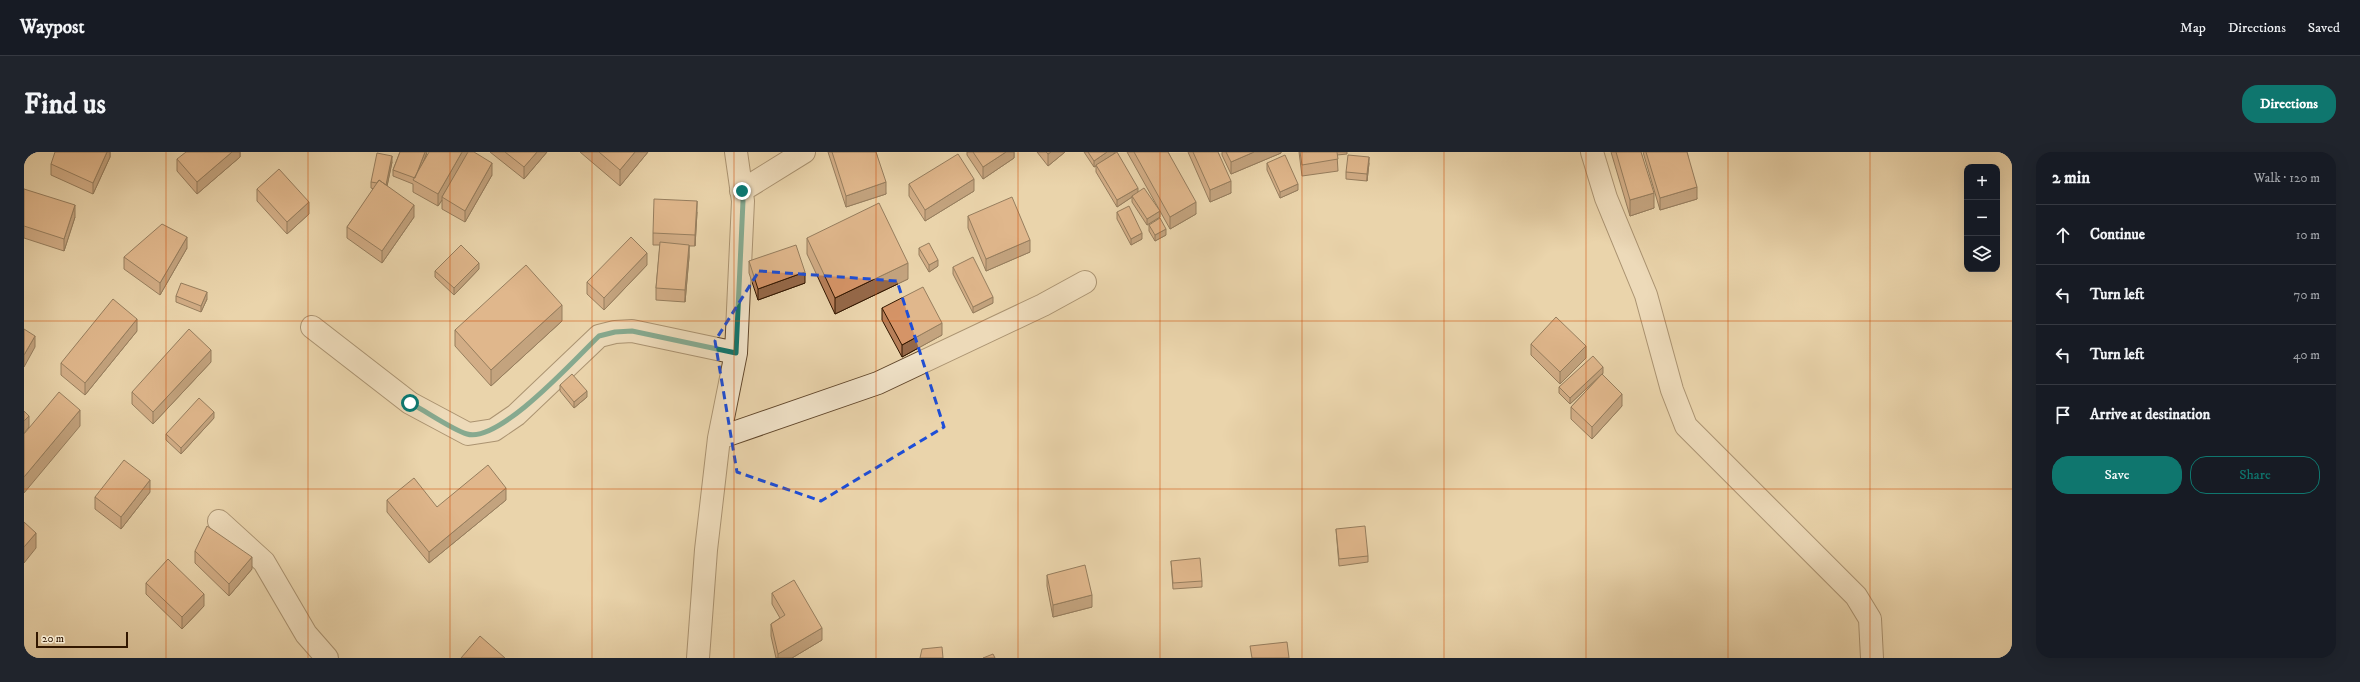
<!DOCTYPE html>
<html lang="en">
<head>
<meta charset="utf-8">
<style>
  body { margin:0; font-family:"IM FELL DW Pica",serif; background:#20242c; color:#f1f3f6 }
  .controls { position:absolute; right:12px; top:12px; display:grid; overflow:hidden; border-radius:8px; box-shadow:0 4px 16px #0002 }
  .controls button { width:36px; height:36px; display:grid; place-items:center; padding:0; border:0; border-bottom:1px solid #363941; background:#171b24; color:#f1f3f6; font:20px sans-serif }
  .scale { position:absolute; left:12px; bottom:10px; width:92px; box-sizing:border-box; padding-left:4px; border:2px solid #321700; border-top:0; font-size:11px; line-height:14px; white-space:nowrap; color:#321700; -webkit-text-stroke:3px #f1e3c9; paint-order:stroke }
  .stop { position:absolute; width:12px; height:12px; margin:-9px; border:3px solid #0f766e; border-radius:50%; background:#fff }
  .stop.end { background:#0f766e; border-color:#fff; box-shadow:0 1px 4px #0008 }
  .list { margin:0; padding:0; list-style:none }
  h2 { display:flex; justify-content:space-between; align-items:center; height:52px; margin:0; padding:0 16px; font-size:17px }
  h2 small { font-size:13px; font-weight:400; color:#9ea1a6 }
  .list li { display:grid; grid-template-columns:26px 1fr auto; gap:12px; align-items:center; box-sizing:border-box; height:60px; padding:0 16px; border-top:1px solid #363941 }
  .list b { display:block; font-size:15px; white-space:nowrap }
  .list em { font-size:13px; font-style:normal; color:#9ea1a6 }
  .actions { display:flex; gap:8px; padding:12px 16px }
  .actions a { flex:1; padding:9px 0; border:1px solid #0f766e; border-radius:16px; text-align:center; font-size:14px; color:#0f766e }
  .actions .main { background:#0f766e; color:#fff }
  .icon { flex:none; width:22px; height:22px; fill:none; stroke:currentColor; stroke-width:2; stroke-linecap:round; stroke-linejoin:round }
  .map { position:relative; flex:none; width:1988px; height:506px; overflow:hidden; border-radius:16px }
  header { display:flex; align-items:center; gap:24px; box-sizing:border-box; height:56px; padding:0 20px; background:#171b24; border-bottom:1px solid #363941 }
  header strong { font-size:19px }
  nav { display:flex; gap:22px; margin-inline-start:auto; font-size:14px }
  .intro { display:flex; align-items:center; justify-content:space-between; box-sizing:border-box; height:96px; padding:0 24px }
  h1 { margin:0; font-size:28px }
  .button { padding:10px 18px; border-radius:16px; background:#0f766e; color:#fff; font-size:14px; font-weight:700 }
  main { display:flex; gap:24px; padding:0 24px }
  aside { flex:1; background:#171b24; border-radius:16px; box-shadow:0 4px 16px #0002 }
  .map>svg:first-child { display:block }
</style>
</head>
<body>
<header>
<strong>Waypost</strong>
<nav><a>Map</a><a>Directions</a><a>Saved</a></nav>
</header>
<div class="intro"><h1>Find us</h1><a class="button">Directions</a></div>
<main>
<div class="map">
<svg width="1988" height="506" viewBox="0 0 1988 506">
  <rect width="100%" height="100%" fill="#ead4ac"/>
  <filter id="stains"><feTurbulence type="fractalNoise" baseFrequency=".005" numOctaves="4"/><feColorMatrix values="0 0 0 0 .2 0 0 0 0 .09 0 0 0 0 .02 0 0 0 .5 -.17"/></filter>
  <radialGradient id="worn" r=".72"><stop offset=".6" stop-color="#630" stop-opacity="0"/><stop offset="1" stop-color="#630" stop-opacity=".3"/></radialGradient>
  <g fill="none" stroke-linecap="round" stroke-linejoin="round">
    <defs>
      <path id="minor" d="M1568 0 1582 46 1622 143 1648 238 1662 274 1832 444 1846 467 1848 506
        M717 39 780 0
        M288 175 386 251 444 282 470 278 492 263 575 184 591 180 608 179 712 201
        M695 286 854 231 1019 153 1061 130
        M195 369 240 410 282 482 303 506
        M674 506 682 398 695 286 712 201 719 49 712 0"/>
    </defs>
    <!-- minor casing -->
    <use href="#minor" stroke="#60462b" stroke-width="24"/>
    <!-- minor -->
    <use href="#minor" stroke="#f1e3c9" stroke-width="22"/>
  </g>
  <!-- wall -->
  <path fill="#b77f59" stroke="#321700" d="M86 0V5L69 42 27 23V12Z
    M216 0V5L173 42 153 19V7Z
    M376 0H403L400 10 468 23 441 70 418 57V48L414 54 389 40V32L369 24V18Z
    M466 0H523L500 27Z
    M556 0H624L596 34Z
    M804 0H852L862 42 822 55Z
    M943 0H990V6L959 27 943 3Z
    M1013 0H1041L1024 14Z
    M1060 0H1091V1L1082 7 1114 40 1136 65 1123 73 1108 50V45L1093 55 1072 20V14L1070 15Z
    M1103 0H1144L1172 62 1146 77Z
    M1164 0H1194L1207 41 1186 50Z
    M1198 0H1257V1L1207 22 1198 3Z
    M1275 0H1323V2L1313 3 1314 19 1278 24Z
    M1587 0H1617L1630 56 1606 64Z
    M1619 0H1663L1673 47 1636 58Z
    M368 10 363 34 390 65 358 111 323 86V75L350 37 347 36V30Z
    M1243 11 1274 38 1256 46 1243 18Z
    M1345 11 1343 29 1322 27V20Z
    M885 32 950 39 901 69 885 44Z
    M0 37 51 65 40 99 0 86Z
    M233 37 285 62 263 82 233 49Z
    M673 60 671 94H665V105L661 150 632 148V136L636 93H629V81Z
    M1093 60 1118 87 1107 93 1093 67Z
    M944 64 1006 100 962 119 944 76Z
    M1125 73 1142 83 1131 89 1125 79Z
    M783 86 884 127 811 162 783 102Z
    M163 96 136 143 100 117V105Z
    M895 96 914 114 905 120 895 103Z
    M725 109 781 131 734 148 725 121Z
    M623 113 580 158 563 142V130Z
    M929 115 969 151 949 161 929 122Z
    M455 117 430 143 411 125V119Z
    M152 144 183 147 177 160 152 150Z
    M858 156 918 183 878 205 858 168Z
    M538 169 467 234 431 194V178Z
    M113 179 61 243 37 223V211Z
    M1507 192 1562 206 1536 232 1507 203Z
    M187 210 129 272 108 252V240Z
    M1579 221 1578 223 1598 254 1568 287 1547 267V255L1575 225 1546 252 1535 241V235Z
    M536 233 563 245 550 256 536 239Z
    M190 266 157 302 142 288V282Z
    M126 340 97 377 71 357V345Z
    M363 348 413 355 482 348 405 411 363 360Z
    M1312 377 1344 404V410L1315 414Z
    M171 399 228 417 205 444 171 411Z
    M1147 409 1178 429V435L1149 437Z
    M1023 423 1068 455 1029 465 1023 434Z
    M122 431 180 454 158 477 122 442Z
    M748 441 798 488 768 506H752L747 484V472L756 466 748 452Z"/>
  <!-- shaded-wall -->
  <path fill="#956848" stroke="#321700" d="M83 0H86V5L69 42V31Z
    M208 0H216V5L173 42V30Z
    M401 0H403L392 30 391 26Z
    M438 0H445L418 45V48L414 54V42Z
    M513 0H523L500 27V15Z
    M611 0H624L596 34V18Z
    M982 0H990V6L959 27V15Z
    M1027 0H1041L1024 14V2Z
    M1083 0H1091V1L1070 15V9Z
    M1230 0H1257V1L1207 22V10Z
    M368 4V10L362 39V33Z
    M1345 5V11L1343 29V22Z
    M468 11V23L441 70V59Z
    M950 27V39L901 69V58Z
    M1207 29V41L1186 50V38Z
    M862 30V42L822 55V44Z
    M1274 32V38L1256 46V40Z
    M1673 35V47L1636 58V46Z
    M1114 36V42L1108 44V45L1093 55V48Z
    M1630 41V56L1606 64V48Z
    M673 49V60L671 94V83Z
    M285 50V62L263 82V70Z
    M1172 50V62L1146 77V65Z
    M51 53V65L40 99V87Z
    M390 53V65L358 111V99Z
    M1136 59V65L1123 73V67Z
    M1142 77V83L1131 89V83Z
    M1118 81V87L1107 93V87Z
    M163 85V96L136 143V131Z
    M1006 88V100L962 119V107Z
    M665 93V105L661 150V138Z
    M623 101V113L580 158V146Z
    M914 108V114L905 120V113Z
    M455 111V117L430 143V136Z
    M884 111V127L811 162V146Z
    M781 120V131L734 148V137Z
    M183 140V147L177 160V154Z
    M969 145V151L949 161V155Z
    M538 153V169L467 234V218Z
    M113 167V179L61 243V231Z
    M918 171V183L878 205V193Z
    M11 184V195L0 215V203Z
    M1562 194V206L1536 232V220Z
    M187 198V210L129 272V260Z
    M1579 215V221L1546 252V246Z
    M563 239V245L550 256V250Z
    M1598 242V254L1568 287V275Z
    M56 258V274L0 341V325Z
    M190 260V266L157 302V296Z
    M5 264V275L0 281V269Z
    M126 328V340L97 377V365Z
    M482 336V348L405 411V400Z
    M12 381V396L0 411V395Z
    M228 405V417L205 444V432Z
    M180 442V454L158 477V465Z
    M1068 443V455L1029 465V453Z
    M798 476V488L768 506H754V502Z"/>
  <!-- building -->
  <path fill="#d59467" stroke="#321700" d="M31 0H83L69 31 27 12Z
    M162 0H208L173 30 153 7Z
    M376 0H401L391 26 369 18Z
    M405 0H438L414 42 389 28Z
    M444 0H450L468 11 441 59 418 45Z
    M481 0H513L500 15Z
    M575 0H611L596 18Z
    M808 0H852L862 30 822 44Z
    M949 0H982L959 15Z
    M1022 0H1027L1024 2Z
    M1064 0H1083L1070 9Z
    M1093 0 1114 36 1093 48 1072 13Z
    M1110 0H1144L1172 50 1146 65Z
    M1169 0H1194L1207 29 1186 38Z
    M1202 0H1230L1207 10Z
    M1276 0H1313L1314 7 1278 13Z
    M1592 0H1617L1630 41 1606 48Z
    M1622 0H1663L1673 35 1636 46Z
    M353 1 368 4 362 33 355 28 353 31 347 30Z
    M934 2 950 27 901 58 885 32Z
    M1261 3 1274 32 1256 40 1243 11Z
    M1324 3 1345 5 1343 22 1322 20Z
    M255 17 285 50 263 70 233 37Z
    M355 28 390 53 358 99 323 75Z
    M1120 36 1136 59 1123 67 1108 44Z
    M0 37 51 53 40 87 0 74Z
    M988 45 1006 88 962 107 944 64Z
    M630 47 673 49 671 83 629 81Z
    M855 51 884 111 811 146 783 86Z
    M1105 54 1118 81 1107 87 1093 60Z
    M1136 66 1142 77 1131 83 1125 73Z
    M138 72 163 85 136 131 100 105Z
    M607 85 623 101 580 146 563 130Z
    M636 90 665 93 661 138 632 136Z
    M905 91 914 108 905 113 895 96Z
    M437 93 455 111 430 136 411 119Z
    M772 93 781 120 734 137 725 109Z
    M949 105 969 145 949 155 929 115Z
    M502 113 538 153 467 218 431 178Z
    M157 131 183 140 177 154 152 144Z
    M899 135 918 171 878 193 858 156Z
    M89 147 113 167 61 231 37 211Z
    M1532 165 1562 194 1536 220 1507 192Z
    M0 177 11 184 0 203Z
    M165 177 187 198 129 260 108 240Z
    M1569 204 1579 215 1546 246 1535 235Z
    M548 222 563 239 550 250 536 233Z
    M1578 222 1598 242 1568 275 1547 255Z
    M35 240 56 258 0 325V282Z
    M175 246 190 260 157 296 142 282Z
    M0 259 5 264 0 269Z
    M100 308 126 328 97 365 71 345Z
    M464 313 482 336 405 400 363 348 390 326 413 355Z
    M0 370 12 381 0 395Z
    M183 374 228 405 205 432 171 399Z
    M1341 374 1344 404 1315 407 1312 377Z
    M1176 406 1178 429 1149 431 1147 409Z
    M144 407 180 442 158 465 122 431Z
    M1061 413 1068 443 1029 453 1023 423Z
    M770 428 798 476 754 502 747 472 761 463 748 441Z
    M456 484 481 506H437Z
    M1263 490 1265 506H1228L1226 494Z
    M918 495 919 506H896L898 497Z
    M969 502 971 506H959Z"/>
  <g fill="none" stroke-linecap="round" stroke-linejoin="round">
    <!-- route -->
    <path stroke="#0f766e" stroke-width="5" d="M386 251C402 259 427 277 443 282 475 292 552 206 575 184L591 180 608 179 712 201 719 49 718 39"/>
  </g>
  <!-- marked area -->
  <path d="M0 0H1988V506H0ZM735 119 873 129 920 275 797 349 713 320 691 189Z" fill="#ead4ac" fill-opacity=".55" fill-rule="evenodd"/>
  <path fill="none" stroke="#1d4ed8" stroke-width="3" stroke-dasharray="8 5" stroke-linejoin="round" d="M735 119 873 129 920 275 797 349 713 320 691 189Z"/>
  <!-- grid -->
  <path fill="none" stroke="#cd4f0a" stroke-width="1" stroke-opacity="0.55" d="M142 0V506M284 0V506M426 0V506M568 0V506M710 0V506M852 0V506M994 0V506M1136 0V506M1278 0V506M1420 0V506M1562 0V506M1704 0V506M1846 0V506M0 169H1988M0 337H1988"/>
  <rect width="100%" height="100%" filter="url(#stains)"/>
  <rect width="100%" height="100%" fill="url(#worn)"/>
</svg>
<div class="controls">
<button>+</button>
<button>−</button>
<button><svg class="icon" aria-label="layers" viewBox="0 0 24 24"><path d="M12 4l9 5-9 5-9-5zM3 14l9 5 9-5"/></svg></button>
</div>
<div class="scale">20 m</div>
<div class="stop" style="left:386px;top:251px"></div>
<div class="stop end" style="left:718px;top:39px"></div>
</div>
<aside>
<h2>2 min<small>Walk · 120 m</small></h2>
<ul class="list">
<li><svg class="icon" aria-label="ahead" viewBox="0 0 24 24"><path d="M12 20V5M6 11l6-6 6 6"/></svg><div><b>Continue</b></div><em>10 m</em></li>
<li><svg class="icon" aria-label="left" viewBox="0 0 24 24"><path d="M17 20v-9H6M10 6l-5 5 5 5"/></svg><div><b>Turn left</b></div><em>70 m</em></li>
<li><svg class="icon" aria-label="left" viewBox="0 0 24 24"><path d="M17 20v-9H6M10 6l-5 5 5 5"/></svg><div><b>Turn left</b></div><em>40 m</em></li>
<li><svg class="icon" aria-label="arrive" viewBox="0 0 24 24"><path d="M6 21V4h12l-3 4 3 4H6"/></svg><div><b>Arrive at destination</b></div></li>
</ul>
<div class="actions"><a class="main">Save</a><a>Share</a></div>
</aside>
</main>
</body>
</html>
